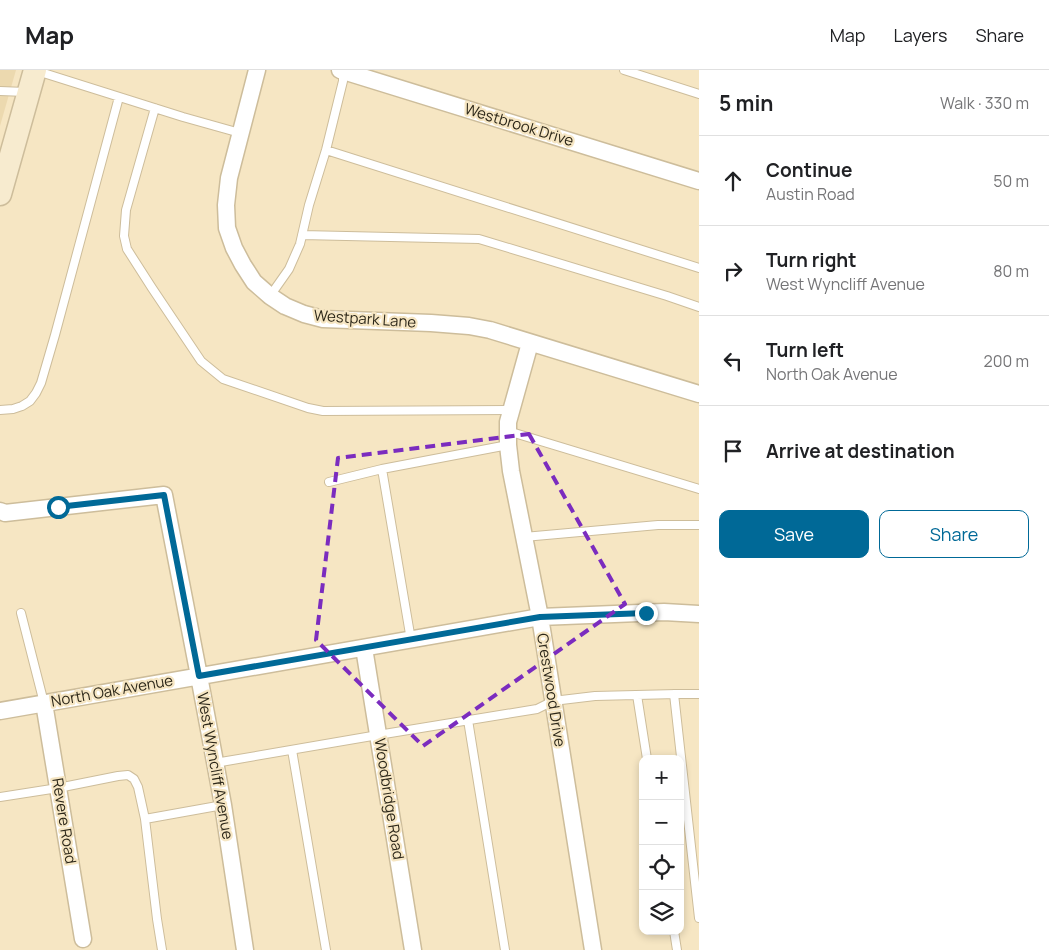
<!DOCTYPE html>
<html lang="en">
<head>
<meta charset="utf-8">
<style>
  body { margin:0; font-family:Manrope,sans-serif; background:#f6f6f6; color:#202124 }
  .controls { position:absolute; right:15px; bottom:15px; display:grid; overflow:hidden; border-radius:10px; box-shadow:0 2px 8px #0003 }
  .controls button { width:45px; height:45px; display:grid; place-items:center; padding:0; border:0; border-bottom:1px solid #e0e0e0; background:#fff; color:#202124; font:25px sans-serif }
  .stop { position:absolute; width:15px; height:15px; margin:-11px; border:4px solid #006997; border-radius:50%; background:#fff }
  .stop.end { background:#006997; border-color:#fff; box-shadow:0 1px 5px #0008 }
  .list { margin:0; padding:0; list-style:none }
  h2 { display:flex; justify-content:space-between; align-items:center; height:65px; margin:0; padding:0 20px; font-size:21px }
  h2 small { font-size:16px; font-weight:400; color:#757577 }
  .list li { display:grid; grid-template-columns:32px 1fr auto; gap:15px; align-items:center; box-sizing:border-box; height:90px; padding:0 20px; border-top:1px solid #e0e0e0 }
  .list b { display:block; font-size:19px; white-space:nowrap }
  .list p { margin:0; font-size:16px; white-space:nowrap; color:#757577 }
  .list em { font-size:16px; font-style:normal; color:#757577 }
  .actions { display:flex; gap:10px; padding:15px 20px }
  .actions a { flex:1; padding:11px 0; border:1px solid #006997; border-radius:10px; text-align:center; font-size:18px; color:#006997 }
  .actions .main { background:#006997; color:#fff }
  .icon { flex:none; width:28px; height:28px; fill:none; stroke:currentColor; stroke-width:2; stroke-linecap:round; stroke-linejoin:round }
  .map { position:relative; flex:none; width:699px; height:880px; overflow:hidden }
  header { display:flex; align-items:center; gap:30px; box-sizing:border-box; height:70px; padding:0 25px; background:#fff; border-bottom:1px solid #e0e0e0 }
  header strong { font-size:24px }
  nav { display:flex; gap:28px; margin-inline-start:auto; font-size:18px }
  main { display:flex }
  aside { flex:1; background:#fff }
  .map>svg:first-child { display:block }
</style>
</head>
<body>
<header>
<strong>Map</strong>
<nav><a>Map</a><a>Layers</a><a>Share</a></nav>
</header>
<main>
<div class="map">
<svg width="699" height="880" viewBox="0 0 699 880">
  <rect width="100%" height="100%" fill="#f6e6c3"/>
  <!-- built -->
  <path fill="#ecd9af" d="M0 0H16L0 56Z"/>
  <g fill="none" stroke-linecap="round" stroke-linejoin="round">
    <defs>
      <path id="lane" d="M624 0 699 24
        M37 1 183 47 240 63
        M0 21 26 22
        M155 38 126 140 124 166 127 179 152 218 201 291 223 309 308 338 323 341 511 340
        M326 80 699 198
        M302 165 479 169 667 226 699 237
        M270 226 289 199 300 174 309 135 326 80 343 11V0
        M0 340 13 339 22 336 30 331 36 323 41 313 55 265 119 27
        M508 361 699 419
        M329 412 382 399
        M524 467 658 455H699
        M21 543 44 633
        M411 570 382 399 508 375
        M674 624 699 848
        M637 625 647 689
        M468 650 505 880
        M292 680 326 880
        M215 693 378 665 537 639 553 631 595 626 677 624H699
        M0 727 58 718 118 706 128 705 134 709 138 717 145 749 157 849 162 880
        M145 749 223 735
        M674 861 677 880"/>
      <path id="street" d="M257 0 229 108 226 135 227 158 234 178 243 195 254 212 270 226 285 236 304 244 323 249 431 253 469 256 490 260 699 324
        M340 0 699 111
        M530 273 508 352V375L511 401 540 547 593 880
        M0 441 5 443 164 425 199 606 223 735 245 880
        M364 578 413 880
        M44 633 83 869
        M0 641 540 547 664 542 699 544"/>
      <path id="secondary" d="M0 124 35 0"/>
    </defs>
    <!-- lane casing -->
    <use href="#lane" stroke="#cdbd9b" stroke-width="10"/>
    <!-- street casing -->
    <use href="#street" stroke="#cdbd9b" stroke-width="19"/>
    <!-- secondary casing -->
    <use href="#secondary" stroke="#cdbd9b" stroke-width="25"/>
    <!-- lane -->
    <use href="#lane" stroke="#fff" stroke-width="8"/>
    <!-- street -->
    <use href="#street" stroke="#fff" stroke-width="16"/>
    <!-- secondary -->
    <use href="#secondary" stroke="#f7ebcf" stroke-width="22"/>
  </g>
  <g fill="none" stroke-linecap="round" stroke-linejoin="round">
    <!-- route -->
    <path stroke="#006997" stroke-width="6" d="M58 437 164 425 199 606 540 547 646 543"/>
  </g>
  <!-- marked area -->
  <path fill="none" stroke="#7b2cbf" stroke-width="4" stroke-dasharray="10 6" stroke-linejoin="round" d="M529 364 625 534 423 676 316 570 338 388Z"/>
  <g text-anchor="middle" stroke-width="4.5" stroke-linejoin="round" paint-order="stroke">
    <!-- street labels -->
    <g font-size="15" fill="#2c2719" stroke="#f6e6c3">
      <text transform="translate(519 55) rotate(17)" y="5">Westbrook Drive</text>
      <text transform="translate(365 249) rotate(4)" y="5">Westpark Lane</text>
      <text transform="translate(551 620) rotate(81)" y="5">Crestwood Drive</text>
      <text transform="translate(112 621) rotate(-10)" y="5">North Oak Avenue</text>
      <text transform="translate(215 696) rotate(80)" y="5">West Wyncliff Avenue</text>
      <text transform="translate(389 729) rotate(81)" y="5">Woodbridge Road</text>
      <text transform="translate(64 751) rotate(81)" y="5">Revere Road</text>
    </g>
  </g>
</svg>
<div class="controls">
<button>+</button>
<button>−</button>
<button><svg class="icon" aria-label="locate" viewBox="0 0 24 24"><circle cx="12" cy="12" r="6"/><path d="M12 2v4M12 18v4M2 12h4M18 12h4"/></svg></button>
<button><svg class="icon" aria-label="layers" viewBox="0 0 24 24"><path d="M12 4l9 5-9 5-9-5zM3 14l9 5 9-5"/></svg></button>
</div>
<div class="stop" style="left:58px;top:437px"></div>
<div class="stop end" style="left:646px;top:543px"></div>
</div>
<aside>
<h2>5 min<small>Walk · 330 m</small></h2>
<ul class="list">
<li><svg class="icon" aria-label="ahead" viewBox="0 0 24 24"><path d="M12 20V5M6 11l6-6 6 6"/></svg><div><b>Continue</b><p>Austin Road</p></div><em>50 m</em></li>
<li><svg class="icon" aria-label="right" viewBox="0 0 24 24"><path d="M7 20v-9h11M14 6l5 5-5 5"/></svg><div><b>Turn right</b><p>West Wyncliff Avenue</p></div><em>80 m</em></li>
<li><svg class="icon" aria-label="left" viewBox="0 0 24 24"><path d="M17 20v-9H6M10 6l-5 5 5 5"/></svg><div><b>Turn left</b><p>North Oak Avenue</p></div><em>200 m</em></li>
<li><svg class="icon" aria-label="arrive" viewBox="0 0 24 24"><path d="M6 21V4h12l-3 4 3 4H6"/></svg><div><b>Arrive at destination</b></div></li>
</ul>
<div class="actions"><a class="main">Save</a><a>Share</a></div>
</aside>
</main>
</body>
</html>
